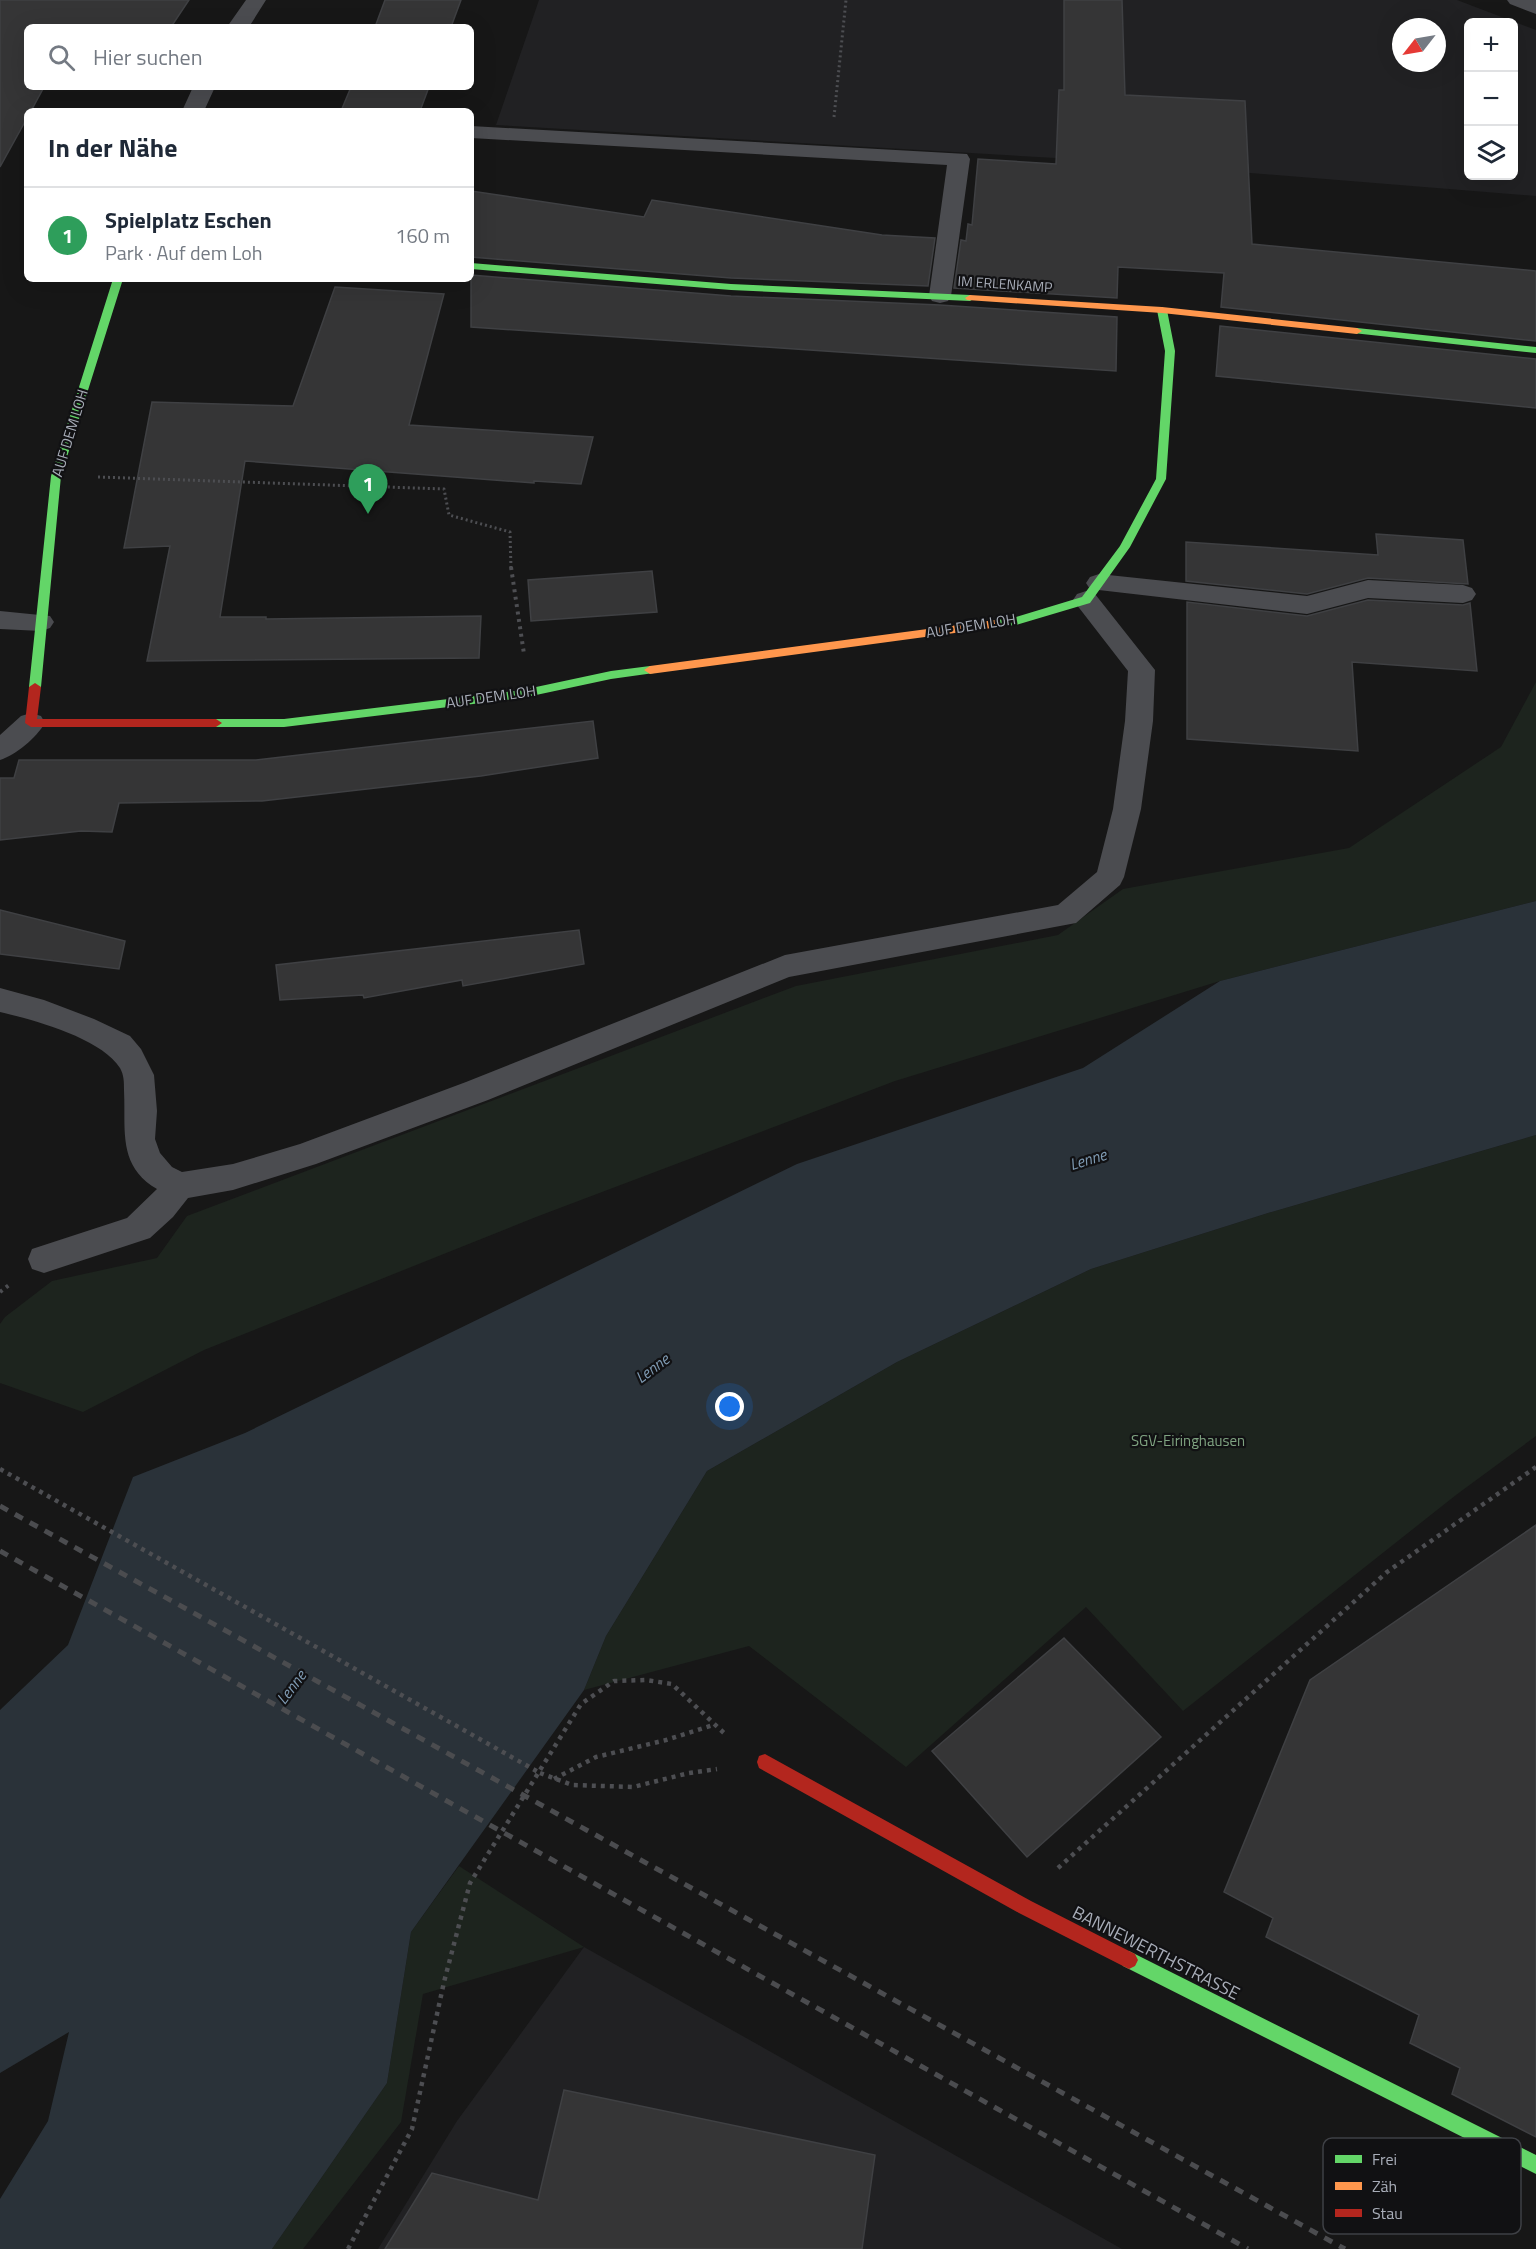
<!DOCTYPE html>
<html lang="de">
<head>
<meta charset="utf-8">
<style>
  body { margin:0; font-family:"Titillium Web",sans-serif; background:#f6f6f7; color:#1f2937 }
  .controls { position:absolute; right:18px; top:18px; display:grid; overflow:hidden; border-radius:9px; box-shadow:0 6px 24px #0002 }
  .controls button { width:54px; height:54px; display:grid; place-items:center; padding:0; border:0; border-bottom:2px solid #e0e1e3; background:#fff; color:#1f2937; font:30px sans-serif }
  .compass { position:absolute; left:1392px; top:18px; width:54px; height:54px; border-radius:50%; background:#fff; box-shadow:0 6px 24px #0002; rotate:239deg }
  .you { position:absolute; left:730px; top:1407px; width:21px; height:21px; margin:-15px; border:4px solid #fff; border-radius:50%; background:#1a73e8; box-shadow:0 0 0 9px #1a73e833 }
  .badge { display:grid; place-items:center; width:39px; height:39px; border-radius:50%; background:#db2777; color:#fff; font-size:20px; font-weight:700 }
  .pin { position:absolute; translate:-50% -50px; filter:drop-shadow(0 2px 3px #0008) }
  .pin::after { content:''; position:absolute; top:32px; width:21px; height:18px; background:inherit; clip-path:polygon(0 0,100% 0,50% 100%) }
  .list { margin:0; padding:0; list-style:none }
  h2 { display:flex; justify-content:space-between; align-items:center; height:78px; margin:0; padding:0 24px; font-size:26px }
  h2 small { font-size:20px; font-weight:400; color:#747a83 }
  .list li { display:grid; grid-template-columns:39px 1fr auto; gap:18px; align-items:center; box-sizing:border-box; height:96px; padding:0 24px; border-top:2px solid #e0e1e3 }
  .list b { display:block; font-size:22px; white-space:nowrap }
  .list p { margin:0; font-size:20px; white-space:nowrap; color:#747a83 }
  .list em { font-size:20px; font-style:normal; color:#747a83 }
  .icon { flex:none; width:33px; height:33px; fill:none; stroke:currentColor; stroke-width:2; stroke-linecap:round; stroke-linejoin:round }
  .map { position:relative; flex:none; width:1536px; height:2249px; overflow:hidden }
  .search { position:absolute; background:#fff; box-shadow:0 6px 24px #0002; left:24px; top:24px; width:450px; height:66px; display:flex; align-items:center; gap:15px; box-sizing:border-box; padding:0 21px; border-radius:9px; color:#747a83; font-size:22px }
  .panel { position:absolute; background:#fff; box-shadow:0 6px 24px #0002; left:24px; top:108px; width:450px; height:174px; border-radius:9px }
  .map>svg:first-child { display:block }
</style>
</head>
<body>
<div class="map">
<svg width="1536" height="2249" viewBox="0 0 1536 2249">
  <rect width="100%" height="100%" fill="#171717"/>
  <!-- built -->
  <path fill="#212123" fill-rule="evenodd" d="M539 0H1457L1536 30V196L1090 160 496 125ZM1468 22H1514V176H1468ZM1401 27H1437V63H1401Z
    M584 1947 1122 2249H378L457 2121Z"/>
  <!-- green -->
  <path fill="#1d241e" d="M1536 682V901L1220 981 895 1081 536 1217 204 1350 83 1412 0 1383V1324L5 1317 52 1281 157 1258 187 1216 796 986 1058 935 1123 889 1349 848 1501 747Z
    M1536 1135V1436L1456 1495 1183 1711 1086 1607 906 1767 749 1646 584 1690 606 1636 707 1471 897 1362 1091 1269 1268 1213Z
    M459 1866 584 1947 423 1994 401 2122 303 2249H272L387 2083 411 1932Z"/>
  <!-- water -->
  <path fill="#2a3239" d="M1536 901V1135L1268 1213 1091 1269 897 1362 707 1471 606 1636 584 1690 411 1932 387 2083 272 2249H0V2199L48 2121 69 2032 0 2073V1710L68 1645 133 1477 245 1433 797 1164 1083 1068 1220 981Z"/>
  <!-- building -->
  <path fill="#353536" stroke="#3f4043" stroke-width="1.5" d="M0 0H189L171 27H27V87H44L31 111H27V118L0 167Z
    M385 0H461L451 27H375Z
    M1064 0H1122L1125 95 1245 101 1252 244 1536 271V341L1221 307 1224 273 1118 267 1117 298 954 288 961 240 966 241 968 224 972 225 978 159 1056 164 1059 90H1064Z
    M351 87H429L420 111H341Z
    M471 191 644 217 652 200 882 235 935 238 928 286 731 278 471 257Z
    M471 275 731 296 940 305 1117 317 1116 371 471 327Z
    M335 287 444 294 409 425 593 437 581 484 534 481V483L245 461 220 617H266V619L481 616 479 658 147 661 170 546 124 548 152 402 293 406Z
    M1220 326 1536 359V408L1216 376Z
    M1376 534 1463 540 1468 584 1368 578 1307 594 1186 581V542L1378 555Z
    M652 571 657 612 531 621 528 580Z
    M1368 600 1463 605 1470 603 1477 671 1352 662 1358 751 1187 739V602L1307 616Z
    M593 721 598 758 481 776 262 801 119 803 112 832 81 831 0 840V778H14L19 760H256Z
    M0 910 125 941 119 969 0 954Z
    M579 930 584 964 463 986 462 980 364 998 363 995 280 1000 276 965Z
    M1536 1525V2137L1452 2094 1460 2068 1410 2043 1419 2015 1266 1937 1273 1918 1224 1892 1310 1680Z
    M1064 1638 1161 1737 1027 1857 932 1751Z
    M564 2090 875 2155 862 2249H385L432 2173 538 2200Z"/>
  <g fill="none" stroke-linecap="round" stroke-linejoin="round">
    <!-- path-far2 -->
    <path stroke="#4d4e52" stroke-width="3" stroke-dasharray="2 3" stroke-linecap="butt" d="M834 117 846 0
      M98 477 444 489 449 515 510 532 511 569"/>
    <!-- path-far1 -->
    <path stroke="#4d4e52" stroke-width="4" stroke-dasharray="3 4.5" stroke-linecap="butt" d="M511 567 524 654
      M0 1292 9 1285"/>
    <!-- path -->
    <path stroke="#4d4e52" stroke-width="4.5" stroke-dasharray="4 5" stroke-linecap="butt" d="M540 1773 572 1785 633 1787 689 1773 717 1769
      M554 1779 596 1757 666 1740 713 1725
      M1058 1868 1387 1572 1536 1467
      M348 2249 412 2129 444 1982 470 1883 581 1704 614 1681 646 1680 672 1684 725 1734"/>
    <!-- lane -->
    <path fill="#4b4c50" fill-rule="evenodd" d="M471 126 967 154 970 159 951 296 948 301 940 303 932 301 929 296 947 165 471 138Z
      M1099 574 1307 596 1368 580 1463 585 1472 588 1476 594 1472 600 1463 603 1368 598 1307 614 1090 589 1086 583 1090 577Z
      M1086 591 1095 594 1155 670 1153 721 1141 809 1124 877 1120 885 1076 923 789 977 488 1100 316 1164 233 1190 188 1198 173 1217 150 1238 44 1273 32 1269 28 1259 32 1249 127 1218 157 1189C117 1166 126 1129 124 1090 124 1082 124 1075 120 1068 101 1038 34 1020 0 1012V988L44 1000 94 1019 130 1036 141 1049 154 1075 157 1111 155 1139 160 1153 172 1167 182 1172 233 1164 300 1144 466 1082 785 955 1058 905 1097 872 1113 809 1125 721 1128 671 1073 600 1077 594Z
      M0 611 50 616 54 622 50 628 41 631 0 629Z
      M31 713 41 716 45 723C36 738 16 755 0 760V735L21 716Z"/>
    <!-- street -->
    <path fill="#4b4c50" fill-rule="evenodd" d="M246 0H266L249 27H227Z
      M1507 0H1536V14L1510 4Z
      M193 87H215L204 111H182Z"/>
    <!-- fast -->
    <path fill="#63d668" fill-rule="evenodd" d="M471 263 731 284 970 295 975 298 970 301 731 290 471 269Z
      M113 279H123L61 476 41 687 35 691 29 687 51 476Z
      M1162 307 1167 310 1175 351 1166 479 1130 547 1090 603 1016 625 991 627V621L1016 617 1082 597 1120 546 1156 479 1165 351 1157 310Z
      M1357 328 1536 347V353L1353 333 1352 331Z
      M650 666 654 667V673L611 679 522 698 284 727H216L210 723 216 719H284L522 690 611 671Z
      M1129 1951 1536 2155V2174L1123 1966 1120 1960 1123 1954Z"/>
    <!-- slow -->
    <path fill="#ff974d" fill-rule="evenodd" d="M970 295 1162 307 1357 328 1362 331 1357 334 1162 313 967 300 965 298Z
      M995 620 1001 624 999 627 650 674 644 670 650 666Z"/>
    <!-- jam -->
    <path fill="#b3261e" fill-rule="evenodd" d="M35 683 41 687 37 719H216L222 723 216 727H31L25 723 29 687Z
      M765 1754 1031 1901 1135 1954 1138 1960 1135 1966 1129 1969 1123 1966 1019 1913 759 1768 757 1762 759 1756Z"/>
    <!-- rail -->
    <path stroke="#4b4c4f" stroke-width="5" stroke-dasharray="9 8" stroke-linecap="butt" d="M0 1506 1345 2249
      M0 1551 1248 2249"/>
    <!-- path-bridge -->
    <path stroke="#4d4e52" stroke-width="4.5" stroke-dasharray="4 5" stroke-linecap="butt" d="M0 1469 540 1773"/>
  </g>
  <g text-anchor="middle" stroke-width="4.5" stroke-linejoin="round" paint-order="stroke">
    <!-- far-street labels -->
    <g font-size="14" fill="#a8adb8" stroke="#111113">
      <text transform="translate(1005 284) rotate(4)" y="5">IM ERLENKAMP</text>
    </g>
    <!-- street labels -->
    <g font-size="15" fill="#a8adb8" stroke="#111113">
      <text transform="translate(70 433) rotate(-73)" y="5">AUF DEM LOH</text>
      <text transform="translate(971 626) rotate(-9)" y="5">AUF DEM LOH</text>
      <text transform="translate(491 697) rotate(-8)" y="5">AUF DEM LOH</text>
    </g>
    <!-- park labels -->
    <g font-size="15" fill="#7fa381" stroke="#111113">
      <text x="1188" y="1446">SGV-Eiringhausen</text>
    </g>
    <!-- water labels -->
    <g font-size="16" font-style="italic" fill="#7f9bb3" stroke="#111113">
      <text transform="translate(1088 1159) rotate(-17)" y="6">Lenne</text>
      <text transform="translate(652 1368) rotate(-37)" y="6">Lenne</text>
      <text transform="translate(291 1687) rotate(-53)" y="6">Lenne</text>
    </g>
    <!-- near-street labels -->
    <g font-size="18" fill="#a8adb8" stroke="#111113">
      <text transform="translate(1156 1953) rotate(27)" y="6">BANNEWERTHSTRASSE</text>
    </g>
  </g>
  <!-- legend -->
  <rect x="1323" y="2138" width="198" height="96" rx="9" fill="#111113" stroke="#3e4045" stroke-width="1.5"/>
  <rect x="1335" y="2155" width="27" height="8" fill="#63d668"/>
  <rect x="1335" y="2182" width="27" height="8" fill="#ff974d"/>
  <rect x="1335" y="2209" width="27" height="8" fill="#b3261e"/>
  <g font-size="16" fill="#a8adb8">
    <text x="1372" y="2165">Frei</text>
    <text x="1372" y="2192">Zäh</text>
    <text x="1372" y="2219">Stau</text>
  </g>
</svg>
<div class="controls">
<button>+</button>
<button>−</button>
<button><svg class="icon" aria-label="layers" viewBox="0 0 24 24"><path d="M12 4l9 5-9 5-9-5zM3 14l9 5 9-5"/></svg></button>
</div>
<svg class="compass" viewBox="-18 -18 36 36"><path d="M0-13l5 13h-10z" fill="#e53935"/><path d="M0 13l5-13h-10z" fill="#747a83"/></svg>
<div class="you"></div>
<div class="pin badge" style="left:368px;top:514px;background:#2e9e5b">1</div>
<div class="search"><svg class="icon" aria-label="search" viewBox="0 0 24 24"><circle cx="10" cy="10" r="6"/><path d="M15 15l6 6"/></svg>Hier suchen</div>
<section class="panel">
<h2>In der Nähe<small></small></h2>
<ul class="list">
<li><span class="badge" style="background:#2e9e5b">1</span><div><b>Spielplatz Eschen</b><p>Park · Auf dem Loh</p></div><em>160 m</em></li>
</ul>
</section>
</div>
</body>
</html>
